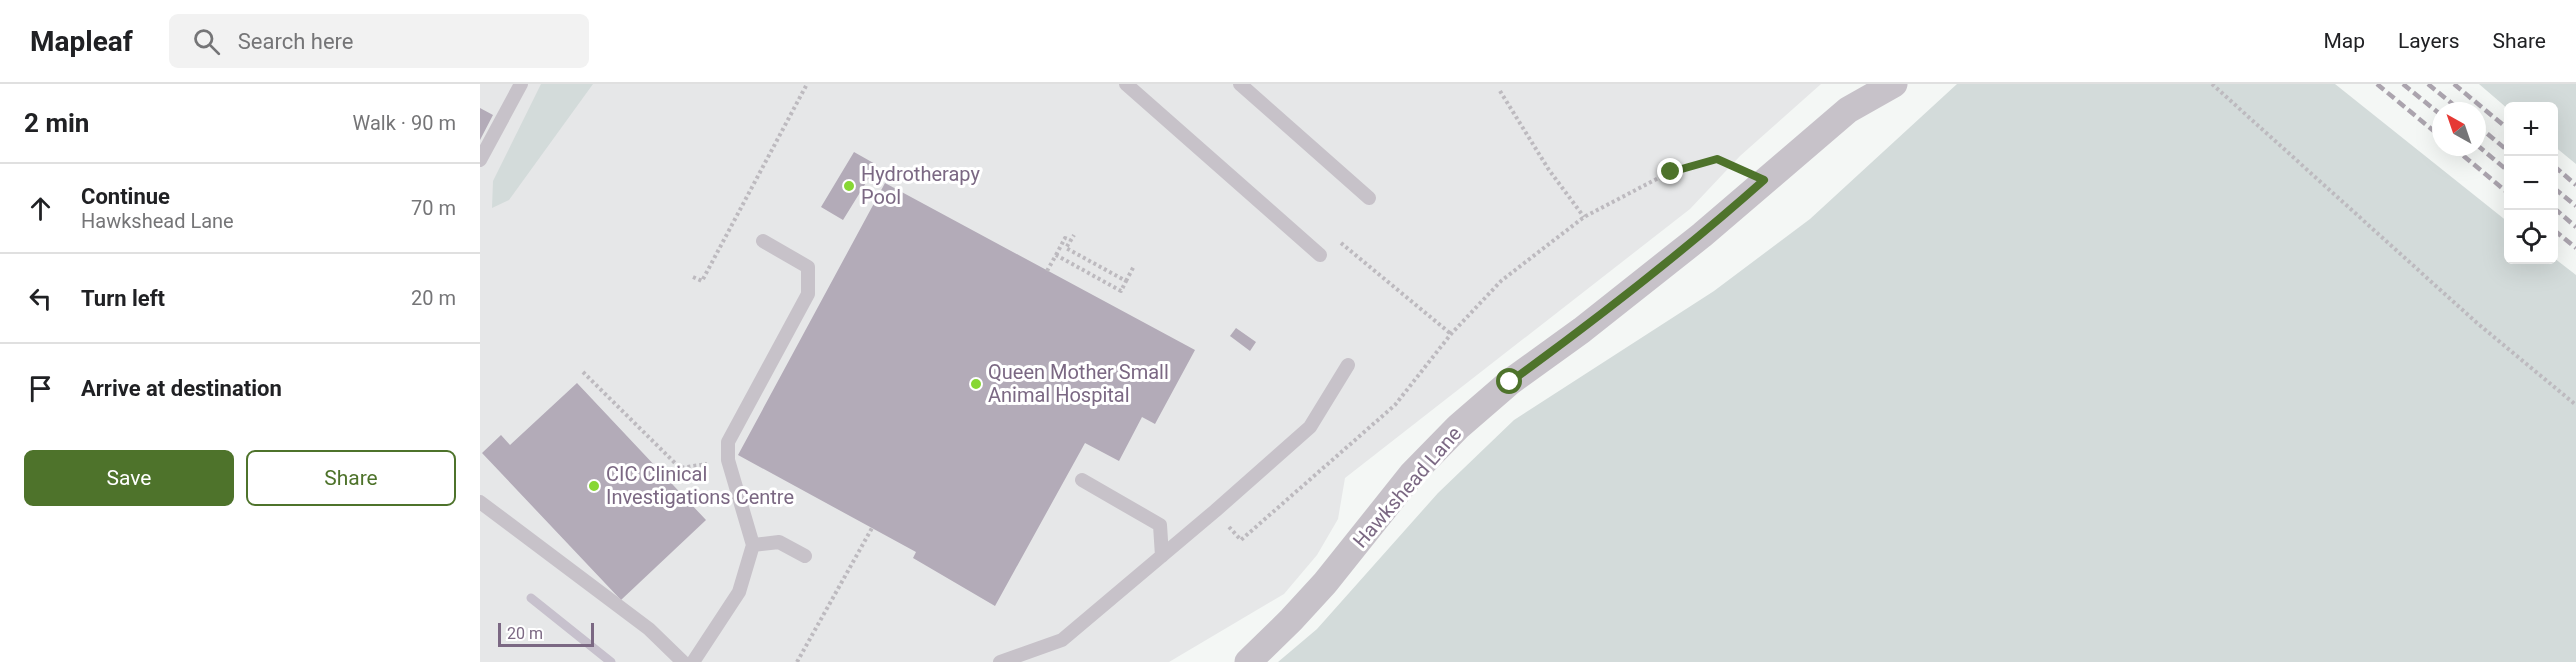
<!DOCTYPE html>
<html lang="en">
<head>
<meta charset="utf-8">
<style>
  body { margin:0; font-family:Roboto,sans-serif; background:#f2f2f2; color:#202124 }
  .controls { position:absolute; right:18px; top:18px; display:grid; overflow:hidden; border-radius:9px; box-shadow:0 6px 24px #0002 }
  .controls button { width:54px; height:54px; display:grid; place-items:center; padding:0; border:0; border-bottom:2px solid #e0e0e0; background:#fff; color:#202124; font:30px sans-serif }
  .compass { position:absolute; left:1952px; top:18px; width:54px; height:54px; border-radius:50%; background:#fff; box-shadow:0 6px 24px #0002; rotate:320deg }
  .scale { position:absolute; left:18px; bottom:15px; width:96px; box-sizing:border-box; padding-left:6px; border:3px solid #7b6883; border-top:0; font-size:16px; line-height:21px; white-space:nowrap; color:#7b6883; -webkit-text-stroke:4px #fff; paint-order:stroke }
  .stop { position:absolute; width:18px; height:18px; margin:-14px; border:4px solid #4e732b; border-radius:50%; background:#fff }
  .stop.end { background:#4e732b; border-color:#fff; box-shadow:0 2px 6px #0008 }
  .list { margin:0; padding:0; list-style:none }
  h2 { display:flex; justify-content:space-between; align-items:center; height:78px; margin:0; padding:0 24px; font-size:26px }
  h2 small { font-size:20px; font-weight:400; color:#757577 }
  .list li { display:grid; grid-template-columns:39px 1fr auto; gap:18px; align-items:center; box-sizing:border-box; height:90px; padding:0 24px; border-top:2px solid #e0e0e0 }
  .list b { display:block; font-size:22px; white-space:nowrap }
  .list p { margin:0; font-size:20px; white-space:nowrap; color:#757577 }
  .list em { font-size:20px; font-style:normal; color:#757577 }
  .actions { display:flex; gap:12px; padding:18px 24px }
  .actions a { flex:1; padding:14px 0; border:2px solid #4e732b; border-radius:9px; text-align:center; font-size:21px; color:#4e732b }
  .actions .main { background:#4e732b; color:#fff }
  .icon { flex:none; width:33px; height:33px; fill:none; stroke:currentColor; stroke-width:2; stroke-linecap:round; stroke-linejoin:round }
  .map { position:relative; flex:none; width:2096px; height:578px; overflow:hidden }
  header { display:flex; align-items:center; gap:36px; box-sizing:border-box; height:84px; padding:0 30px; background:#fff; border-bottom:2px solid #e0e0e0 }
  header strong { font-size:28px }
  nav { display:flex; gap:33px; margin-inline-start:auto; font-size:21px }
  .search { width:420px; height:54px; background:#f2f2f2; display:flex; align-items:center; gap:15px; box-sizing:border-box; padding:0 21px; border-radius:9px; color:#757577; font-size:22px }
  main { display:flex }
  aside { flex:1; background:#fff }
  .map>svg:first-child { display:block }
</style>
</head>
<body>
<header>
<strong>Mapleaf</strong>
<div class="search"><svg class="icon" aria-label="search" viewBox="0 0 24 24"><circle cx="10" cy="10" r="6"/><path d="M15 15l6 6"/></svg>Search here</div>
<nav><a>Map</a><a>Layers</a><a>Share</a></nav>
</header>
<main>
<aside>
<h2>2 min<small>Walk · 90 m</small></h2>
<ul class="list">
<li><svg class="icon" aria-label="ahead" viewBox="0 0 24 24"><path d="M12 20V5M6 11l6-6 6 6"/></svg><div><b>Continue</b><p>Hawkshead Lane</p></div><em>70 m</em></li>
<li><svg class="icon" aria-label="left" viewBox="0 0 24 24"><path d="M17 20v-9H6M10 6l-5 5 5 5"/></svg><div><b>Turn left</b></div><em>20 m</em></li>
<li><svg class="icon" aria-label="arrive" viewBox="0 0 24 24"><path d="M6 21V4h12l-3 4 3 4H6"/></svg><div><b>Arrive at destination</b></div></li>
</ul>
<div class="actions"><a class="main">Save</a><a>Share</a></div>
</aside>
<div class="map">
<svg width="2096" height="578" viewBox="0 0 2096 578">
  <rect width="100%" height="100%" fill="#f4f7f5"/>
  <!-- built -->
  <path fill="#e6e7e8" d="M0 0H1341L1260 72 1210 125 865 394 858 435 837 471 804 510 689 578H0Z"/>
  <!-- green -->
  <path fill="#d3dbda" d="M61 0H113L29 116 12 124 13 97Z
    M1477 0H1855L2028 138V176H2074V174L2096 191V578H798L837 545 958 409 1034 336 1234 207 1330 135Z
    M1999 0H2096V80L2074 62V22H2028V25Z"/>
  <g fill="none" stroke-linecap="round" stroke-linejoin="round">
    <!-- stream -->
    <path stroke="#c7c1cd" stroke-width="9" d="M51 514 131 578"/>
  </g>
  <!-- building -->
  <path fill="#b3abb8" d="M0 24 13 31 0 56Z
    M374 68 397 81 363 136 341 123Z
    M405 99 715 266 675 340 662 333 639 377 605 359 515 522 433 474 436 468 258 371Z
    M756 244 776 258 770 267 750 252Z
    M97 299 226 436 141 516 2 369 21 351 30 361Z"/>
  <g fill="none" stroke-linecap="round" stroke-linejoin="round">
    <!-- path -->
    <path stroke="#bdbabf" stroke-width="4" stroke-dasharray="3 3" stroke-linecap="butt" d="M1732 0 1997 239 2096 321
      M1020 7 1069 86 1104 133
      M861 159 971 250
      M576 171 585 154 590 156
      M567 187 576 171 641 207 646 197 586 164 594 151
      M213 193 222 197 327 0
      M646 197 654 182
      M103 288 200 384 227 380
      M749 443 761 456 915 321 971 250 1021 197 1104 133 1190 88 1237 75 1256 84
      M317 578 392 444"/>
    <!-- service -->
    <path stroke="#c7c2c9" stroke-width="14" d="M646 0 840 171
      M760 0 889 114
      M0 76 41 0
      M602 396 680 441 682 472
      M0 418 169 545 203 578
      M273 461 299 458 325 472
      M213 578 259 508 273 461 248 376V358L328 210V183L283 157
      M520 578 582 556 735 427 830 343 868 281"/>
    <!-- minor -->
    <path stroke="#c7c2c9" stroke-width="27" d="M768 578 811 536 845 499 932 390 978 343 1030 298 1102 246 1222 151 1368 26 1414 0"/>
    <!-- rail -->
    <path stroke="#aba4ae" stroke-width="4.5" stroke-dasharray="9 4.5" stroke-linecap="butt" d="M1897 0 1961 53
      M1923 0 1961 31
      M1948 0 1981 27
      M1974 0 2028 45
      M1997 41 2028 67
      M1997 61 2028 87
      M1973 63 2028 109
      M2074 82 2096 101
      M2074 104 2096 122
      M2074 124 2096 143
      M2074 146 2096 164"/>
  </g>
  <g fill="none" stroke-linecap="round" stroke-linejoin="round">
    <!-- route -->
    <path stroke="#4e732b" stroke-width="8" d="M1030 298C1118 234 1203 168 1284 96L1237 75 1191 88"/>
  </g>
  <!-- markers -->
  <g fill="#87d734" stroke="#fff" stroke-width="2">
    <circle cx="369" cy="102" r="6"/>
    <circle cx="496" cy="300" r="6"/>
    <circle cx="114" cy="402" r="6"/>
  </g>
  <g text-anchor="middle" stroke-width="6" stroke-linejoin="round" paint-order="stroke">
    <!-- poi labels -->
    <g font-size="20" fill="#7b6883" stroke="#fff" text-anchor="start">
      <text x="381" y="97">Hydrotherapy<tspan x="381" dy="23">Pool</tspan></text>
      <text x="508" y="295">Queen Mother Small<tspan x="508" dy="23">Animal Hospital</tspan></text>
      <text x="126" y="397">CIC Clinical<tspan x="126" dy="23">Investigations Centre</tspan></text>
    </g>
    <!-- street labels -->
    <g font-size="20" fill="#7b6883" stroke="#fff">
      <text transform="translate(927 403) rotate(-49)" y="7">Hawkshead Lane</text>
    </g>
  </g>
</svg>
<div class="controls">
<button>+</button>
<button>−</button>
<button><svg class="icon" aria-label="locate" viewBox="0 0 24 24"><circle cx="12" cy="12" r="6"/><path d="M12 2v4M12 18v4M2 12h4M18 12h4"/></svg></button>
</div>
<svg class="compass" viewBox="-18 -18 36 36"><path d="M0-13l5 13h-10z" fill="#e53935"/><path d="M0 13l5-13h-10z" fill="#757577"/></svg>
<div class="scale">20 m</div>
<div class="stop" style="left:1030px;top:298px"></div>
<div class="stop end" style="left:1191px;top:88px"></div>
</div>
</main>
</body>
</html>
